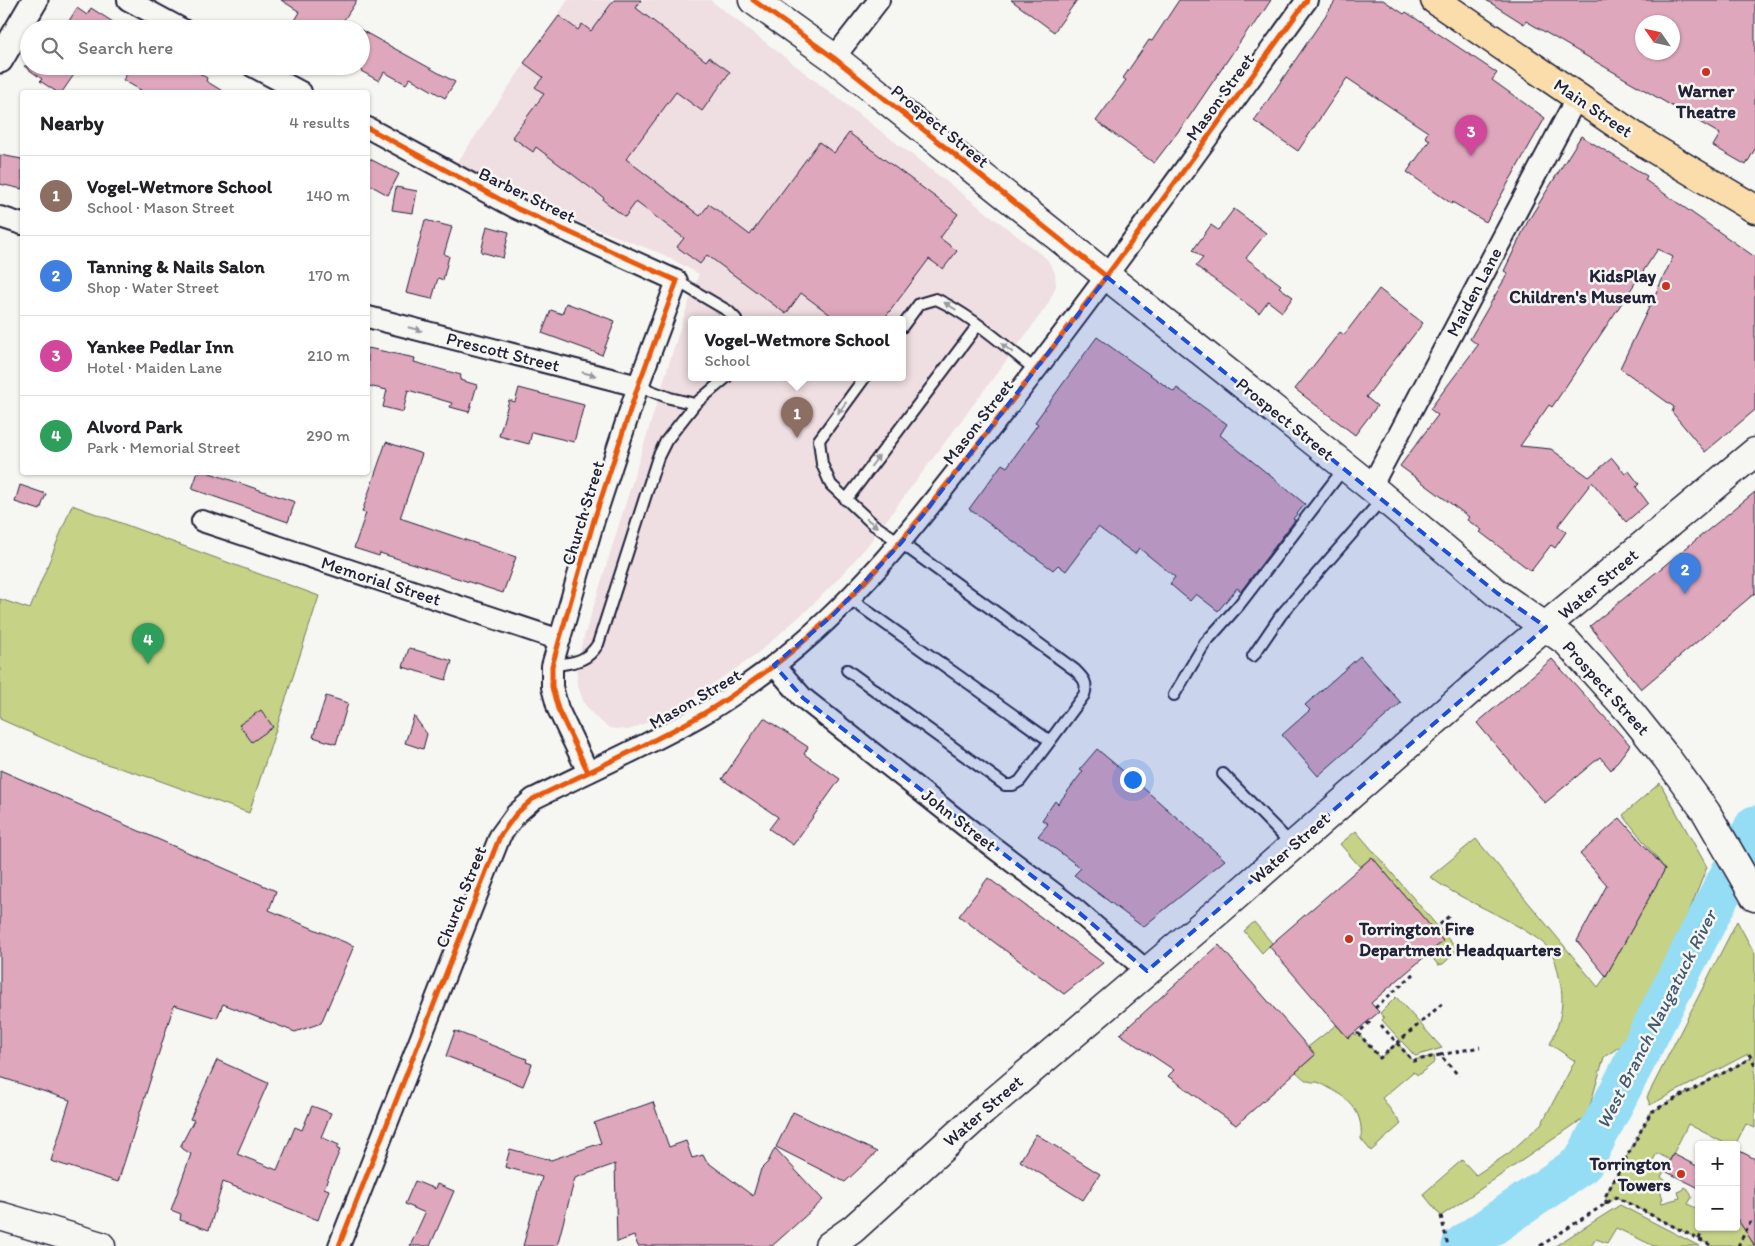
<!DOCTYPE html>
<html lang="en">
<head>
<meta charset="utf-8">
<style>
  body { margin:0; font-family:Itim,sans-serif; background:#f6f6f6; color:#202124 }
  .controls { position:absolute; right:15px; bottom:15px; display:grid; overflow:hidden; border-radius:5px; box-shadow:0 1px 4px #0004 }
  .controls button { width:45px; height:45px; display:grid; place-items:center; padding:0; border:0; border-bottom:1px solid #e0e0e0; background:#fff; color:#202124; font:25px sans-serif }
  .compass { position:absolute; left:1635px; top:15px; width:45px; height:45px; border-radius:50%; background:#fff; box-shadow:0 1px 4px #0004; rotate:304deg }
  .you { position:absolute; left:1132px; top:779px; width:18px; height:18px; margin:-12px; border:4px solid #fff; border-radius:50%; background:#1a73e8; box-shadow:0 0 0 8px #1a73e833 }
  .badge { display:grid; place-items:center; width:32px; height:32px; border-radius:50%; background:#0b8043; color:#fff; font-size:16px; font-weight:700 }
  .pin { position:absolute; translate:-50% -41px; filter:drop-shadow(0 1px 2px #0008) }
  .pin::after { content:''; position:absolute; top:26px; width:18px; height:15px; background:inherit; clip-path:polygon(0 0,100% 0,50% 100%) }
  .popup { position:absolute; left:688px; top:316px; width:218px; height:65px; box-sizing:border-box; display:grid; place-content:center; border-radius:5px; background:#fff; filter:drop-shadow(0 1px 4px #0005); font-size:16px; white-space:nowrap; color:#757577 }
  .popup b { font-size:19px; color:#202124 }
  .popup::after { content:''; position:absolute; left:50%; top:100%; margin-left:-10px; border:10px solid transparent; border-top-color:#fff }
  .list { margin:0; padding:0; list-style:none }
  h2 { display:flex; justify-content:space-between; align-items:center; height:65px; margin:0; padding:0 20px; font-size:21px }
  h2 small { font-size:16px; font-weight:400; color:#757577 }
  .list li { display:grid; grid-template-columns:32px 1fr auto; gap:15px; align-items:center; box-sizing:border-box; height:80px; padding:0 20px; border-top:1px solid #e0e0e0 }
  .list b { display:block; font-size:19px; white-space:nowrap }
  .list p { margin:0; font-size:16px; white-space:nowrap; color:#757577 }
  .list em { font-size:16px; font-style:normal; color:#757577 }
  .icon { flex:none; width:28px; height:28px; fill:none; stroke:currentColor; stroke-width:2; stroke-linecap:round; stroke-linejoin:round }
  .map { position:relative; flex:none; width:1755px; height:1246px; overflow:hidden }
  .search { position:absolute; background:#fff; box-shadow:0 1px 4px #0004; left:20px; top:20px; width:350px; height:55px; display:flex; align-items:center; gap:12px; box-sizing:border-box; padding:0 18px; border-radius:28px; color:#757577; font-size:19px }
  .panel { position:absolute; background:#fff; box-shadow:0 1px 4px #0004; left:20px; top:90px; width:350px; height:385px; border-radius:5px }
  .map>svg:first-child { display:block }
</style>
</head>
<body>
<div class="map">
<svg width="1755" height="1246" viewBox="0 0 1755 1246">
  <rect width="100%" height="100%" fill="#f6f6f2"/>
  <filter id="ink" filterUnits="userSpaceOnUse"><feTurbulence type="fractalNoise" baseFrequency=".02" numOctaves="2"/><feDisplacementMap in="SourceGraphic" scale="10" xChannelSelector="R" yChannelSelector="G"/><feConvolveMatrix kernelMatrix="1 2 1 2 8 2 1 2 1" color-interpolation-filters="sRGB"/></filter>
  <g filter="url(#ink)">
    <!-- built -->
    <path fill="#efdee2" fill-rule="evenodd" d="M568 0H710L1047 259 1055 273 1056 286 1048 304 1030 329 867 546 835 582 807 610 753 657 671 712 629 730 610 728 595 717 584 703 577 683V668L581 647 683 319 699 274 662 254 545 209 457 163ZM692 319H902V377H692Z"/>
    <!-- green -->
    <path fill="#c6d286" stroke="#747a60" d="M72 505 319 596 249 813 155 779 87 758 0 719V599L30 609Z
      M1660 783 1707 867 1640 1033 1604 1057 1587 1116 1441 1216 1423 1194 1462 1160 1476 1175 1509 1153 1542 1123 1575 1061 1550 1044C1560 1024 1565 1004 1560 981 1558 972 1556 960 1551 952 1544 941 1531 935 1521 928 1491 910 1458 898 1430 877L1476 839 1598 987 1606 976 1665 869 1623 815Z
      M1356 831 1456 948V952L1443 964 1438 965 1429 953 1443 941 1372 857 1360 867 1340 844Z
      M1737 921 1755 954V1128L1746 1124 1735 1145H1728L1688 1124 1670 1160 1657 1153 1651 1164 1664 1171 1661 1177 1670 1184 1659 1188 1663 1199 1661 1200 1662 1203 1680 1198 1678 1192 1683 1190 1685 1187 1688 1189 1692 1197 1688 1204 1699 1210V1227H1736V1221L1740 1213 1754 1246H1712L1616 1197 1606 1204V1195L1651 1112 1751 1058 1748 1054 1650 1105 1647 1097Z
      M1254 922 1272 943 1262 953 1244 931Z
      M1396 997 1442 1048 1415 1056 1382 1020 1384 1018 1380 1013Z
      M1336 1025 1348 1038 1354 1033 1355 1035 1358 1033 1380 1058 1397 1043 1413 1060 1434 1056 1435 1062 1418 1075 1413 1072 1382 1098 1401 1124 1371 1151 1361 1139C1364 1108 1345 1096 1320 1083 1316 1081 1313 1083 1308 1081 1304 1080 1299 1074 1296 1072L1315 1055 1308 1047Z
      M1620 1205 1699 1246H1654L1616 1228 1607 1243 1596 1239 1591 1246H1555Z"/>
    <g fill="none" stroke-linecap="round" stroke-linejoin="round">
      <!-- river -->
      <path stroke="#94ddf5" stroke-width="41" d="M1462 1246 1583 1163 1755 826"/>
    </g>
    <!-- building -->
    <path fill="#dea7bc" stroke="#22223b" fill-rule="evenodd" d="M281 0H357L338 29H290L300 12Z
      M614 0H641L636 8 706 61 709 57 730 72 702 111 676 92 626 159 700 216 709 204 750 235 819 142 834 153 849 133 958 214 940 238 957 251 943 269 929 259 884 319H836L801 293 786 314 707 255 700 264 677 247 684 238 636 202 625 217 603 200 604 198 536 147 533 152 512 137 544 94 535 87 543 77 524 63 559 16 578 30 582 24 591 31Z
      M1011 0H1077L1054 32Z
      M1179 0H1271L1252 29 1250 27 1187 120 1154 163 1096 121 1126 80 1123 78 1149 40 1152 41Z
      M1336 0H1383L1404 14 1406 12 1497 73 1492 80 1545 118 1486 222 1452 202V204L1407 172 1430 140 1425 137 1428 132 1347 78 1298 151 1254 121Z
      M1486 0H1755V149L1746 165 1713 146 1720 134 1526 21 1524 24ZM1642 22H1672V52H1642Z
      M77 8 87 15 91 8 124 29H64Z
      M361 30 455 82 445 98 410 78 406 84 384 72 379 81 361 71Z
      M24 66H80L62 92H57L40 81 42 79Z
      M132 66H188L207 78 206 81 224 92H144L123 80Z
      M1581 136 1647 176 1645 180 1755 257V410L1705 452 1672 412 1674 407 1620 368 1673 257 1658 249 1552 407 1549 405 1520 446 1551 449 1589 477 1612 458 1625 474 1629 471 1639 484 1636 487 1648 503 1626 522 1592 482 1558 526 1566 532 1555 548 1551 545 1531 571 1480 532 1482 530 1467 520 1469 517 1400 466 1438 415 1430 409 1478 345 1470 339 1508 273 1504 271 1528 221Z
      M0 155 22 159V189L0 184Z
      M368 158 399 174 388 195 368 184Z
      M396 187 417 191 413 213 392 210Z
      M1234 209 1266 233 1246 258 1281 285 1279 287 1293 297 1282 312 1268 301 1259 313 1196 266 1203 258 1193 250 1211 225 1218 230Z
      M425 220 452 227 444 254 449 256 443 280 438 278 432 299 406 293Z
      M487 226 509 232 503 258 481 252Z
      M1379 289 1423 323 1366 397 1377 406 1355 435 1295 389 1340 332 1344 335Z
      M566 303 615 321 602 355 542 333 551 310 562 314Z
      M1097 337 1174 392 1177 388 1227 424 1220 435 1305 504 1293 519 1295 520 1241 591 1237 588 1218 611 1196 594 1190 601 1170 584 1175 577 1139 548 1135 554 1098 527 1066 571 1058 565 1053 570 969 509 1002 464 1007 467 1038 424 1035 422Z
      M368 348 415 358 414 362 461 375 460 380 477 385 469 412 450 407 452 403 408 390 403 412 383 407 387 390 368 386Z
      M519 388 584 405 574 442 532 432 529 444 499 436 509 400 515 402Z
      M386 442 422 454 400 518 516 557 503 593 380 553 379 556 354 548 366 513 362 512Z
      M198 472H207L295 502 288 522 192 489Z
      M20 485 46 494 40 510 15 502Z
      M1755 492V593L1641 689 1590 626Z
      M409 648 452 661 446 680 403 667Z
      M1360 656 1401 703 1318 776 1282 735 1310 710 1305 705Z
      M1552 659 1630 745 1611 770 1600 757 1545 803 1477 723Z
      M326 696 348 703 336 744 313 737Z
      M261 710 273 727 252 742 239 725Z
      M414 716 427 734 423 749 405 743Z
      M764 718 808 747 804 754 840 779 793 845 769 829 778 817 722 779Z
      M1097 749 1141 786 1225 860 1143 927 1074 875 1081 868 1038 836 1048 824 1042 820 1055 801 1058 804 1083 771 1080 769Z
      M0 770 276 891 269 910 354 946 321 1023 295 1032 223 1004 217 1018 174 1005 118 1182 51 1161 70 1100 0 1077Z
      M1620 818 1665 869 1606 976 1577 941 1607 885 1580 854Z
      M1372 857 1443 941 1371 1003 1379 1012 1348 1038 1269 946Z
      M988 878 1103 963 1064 994 959 916Z
      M1219 945 1315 1055 1236 1125 1168 1076 1174 1070 1120 1034Z
      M455 1031 527 1059 526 1062 532 1064 523 1086 446 1056Z
      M217 1060 268 1083 237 1154 277 1170 295 1127 302 1130 312 1106 331 1113 321 1137 339 1145 337 1149 340 1150 324 1188 329 1190 318 1220 223 1182 209 1230 180 1220 181 1214 171 1210 191 1154 180 1147 194 1120 190 1119Z
      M653 1102 669 1147 686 1141 692 1158 703 1155 706 1161 753 1196 761 1169 768 1162 775 1148 823 1200 772 1246H638L634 1236 617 1242 615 1164 575 1178 557 1246H523L542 1177 505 1167 510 1149 551 1160 601 1143 594 1123Z
      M793 1112 877 1152 845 1182 776 1147Z
      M1036 1134 1100 1174 1083 1200 1020 1161Z
      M1736 1149 1755 1159V1246L1736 1217Z
      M1673 1154 1699 1167V1188L1665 1171Z
      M415 1181 435 1189 437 1184 454 1191 430 1246H410L425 1213 405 1204Z"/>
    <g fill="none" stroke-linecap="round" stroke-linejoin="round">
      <defs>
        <path id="service" d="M677 281 728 311 736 319
          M902 327 919 304 936 299C973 316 1004 346 1036 370
          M638 386 670 398 695 404 727 377
          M846 500 978 325
          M849 598 1050 741 1084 695C1088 683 1084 679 1075 670L901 543 874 525 831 485 822 464 819 440 865 377
          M1253 656 1281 615 1383 498
          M552 666C573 662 586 663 598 644L658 457 666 441 695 404
          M847 670 1005 785H1013L1020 781 1050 741
          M1174 695 1205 643 1239 605 1345 467
          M1223 774 1292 845"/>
        <path id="minor" d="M128 0 182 29
          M834 58 879 0
          M252 66 301 92
          M368 128 516 208 677 281 638 386 594 520 552 666V687L558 709 588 772
          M0 217 22 224
          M368 317 638 386
          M1371 487 1577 97
          M202 521 560 640
          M774 665 803 698 965 826 1076 910 1147 971
          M339 1246 500 836 516 814 533 799C589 771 647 746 701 715 726 701 749 684 772 667 862 599 928 508 997 420 1104 283 1205 141 1307 0"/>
        <path id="tertiary" d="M0 60 35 0"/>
        <path id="secondary" d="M753 0 834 58 1371 487 1497 593 1567 642 1630 712 1666 757 1706 812 1755 897
          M0 1216 101 1246
          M829 1246 853 1229 983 1111 1222 908 1501 663 1755 452"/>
        <path id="primary" d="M1435 0 1649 146 1755 209"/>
      </defs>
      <!-- service casing -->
      <use href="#service" stroke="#22223b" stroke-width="14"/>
      <!-- minor casing -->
      <use href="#minor" stroke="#22223b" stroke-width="24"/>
      <!-- tertiary casing -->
      <use href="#tertiary" stroke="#22223b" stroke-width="29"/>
      <!-- secondary casing -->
      <use href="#secondary" stroke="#22223b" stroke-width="31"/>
      <!-- primary casing -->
      <use href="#primary" stroke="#22223b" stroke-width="31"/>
      <!-- path -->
      <path stroke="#22223b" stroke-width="3" stroke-dasharray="4 4" stroke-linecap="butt" d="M1434 930 1449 916
        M1375 1008 1414 974
        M1370 1022 1358 1033 1380 1058 1442 1004
        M1381 1025 1413 1061 1440 1055 1459 1076
        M1749 1054 1755 1065
        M1440 1055 1480 1047
        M1606 1204V1195L1651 1112 1751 1058
        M1441 1216 1448 1246
        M1699 1239 1704 1227
        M1540 1246 1616 1197 1712 1246
        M1738 1246 1752 1219"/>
      <!-- service -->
      <use href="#service" stroke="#f6f6f2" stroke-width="10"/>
      <!-- minor -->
      <use href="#minor" stroke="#f6f6f2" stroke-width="20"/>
      <!-- tertiary -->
      <use href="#tertiary" stroke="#f6f6f2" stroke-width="25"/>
      <!-- secondary -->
      <use href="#secondary" stroke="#f6f6f2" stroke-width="28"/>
      <!-- primary -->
      <use href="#primary" stroke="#faddab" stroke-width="28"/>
      <defs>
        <path id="cycleway" d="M753 0 834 58 1107 277
          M368 128 516 208 677 281 638 386 594 520 552 666V687L558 709 588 772
          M339 1246 500 836 516 814 533 799C589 771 647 746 701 715 726 701 749 684 772 667 862 599 928 508 997 420 1104 283 1205 141 1307 0"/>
      </defs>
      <!-- cycleway casing -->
      <use href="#cycleway" stroke="#f6f6f2" stroke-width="8"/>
      <!-- cycleway -->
      <use href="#cycleway" stroke="#e8590c" stroke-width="5"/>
    </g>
    <!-- one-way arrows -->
    <defs><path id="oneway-solid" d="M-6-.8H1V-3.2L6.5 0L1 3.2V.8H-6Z" transform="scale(1.25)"/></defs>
    <g fill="#9797a0">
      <use href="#oneway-solid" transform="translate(950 306) rotate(-149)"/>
      <use href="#oneway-solid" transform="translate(415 329) rotate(14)"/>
      <use href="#oneway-solid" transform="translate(1007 348) rotate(-142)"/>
      <use href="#oneway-solid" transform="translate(589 374) rotate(14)"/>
      <use href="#oneway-solid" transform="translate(842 408) rotate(126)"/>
      <use href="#oneway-solid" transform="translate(875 461) rotate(-53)"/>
      <use href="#oneway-solid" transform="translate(872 523) rotate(38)"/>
    </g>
  </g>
  <!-- marked area -->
  <path fill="#1d4ed8" fill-opacity="0.2" stroke="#1d4ed8" stroke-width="4" stroke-dasharray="10 6" stroke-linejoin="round" d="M1107 277 1497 593 1546 627 1147 971 1076 910 803 698 774 665 834 614 901 543Z"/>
  <!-- markers -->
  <g fill="#c8321e" stroke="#f6f6f2" stroke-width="2">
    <circle cx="1706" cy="72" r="5"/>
    <circle cx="1666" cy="286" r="5"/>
    <circle cx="1349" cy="939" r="5"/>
    <circle cx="1681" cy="1174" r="5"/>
  </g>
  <g text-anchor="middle" stroke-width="5" stroke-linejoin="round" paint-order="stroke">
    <!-- poi labels -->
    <g font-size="18" font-weight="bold" fill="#22223b" stroke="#f6f6f2" text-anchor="end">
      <text x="1706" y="97" text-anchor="middle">Warner<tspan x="1706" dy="21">Theatre</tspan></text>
      <text x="1656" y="282">KidsPlay<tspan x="1656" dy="21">Children's Museum</tspan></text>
      <text x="1359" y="935" text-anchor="start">Torrington Fire<tspan x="1359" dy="21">Department Headquarters</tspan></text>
      <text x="1671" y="1170">Torrington<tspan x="1671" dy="21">Towers</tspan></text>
    </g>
    <!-- street labels -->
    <g font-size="18" fill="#22223b" stroke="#f6f6f2">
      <text transform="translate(1220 97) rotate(-54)" y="6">Mason Street</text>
      <text transform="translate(1593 108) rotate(34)" y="6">Main Street</text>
      <text transform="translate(940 126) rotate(39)" y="6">Prospect Street</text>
      <text transform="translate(527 195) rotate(26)" y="6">Barber Street</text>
      <text transform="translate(1474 292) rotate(-62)" y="6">Maiden Lane</text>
      <text transform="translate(503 352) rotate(14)" y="6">Prescott Street</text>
      <text transform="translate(1285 419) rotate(39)" y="6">Prospect Street</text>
      <text transform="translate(978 422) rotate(-52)" y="6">Mason Street</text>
      <text transform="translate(583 513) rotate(-73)" y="6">Church Street</text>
      <text transform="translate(381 581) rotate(18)" y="6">Memorial Street</text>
      <text transform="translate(1598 584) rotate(-40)" y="6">Water Street</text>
      <text transform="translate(1606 688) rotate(48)" y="6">Prospect Street</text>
      <text transform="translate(695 699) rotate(-30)" y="6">Mason Street</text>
      <text transform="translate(959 820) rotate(38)" y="6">John Street</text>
      <text transform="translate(1290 848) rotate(-41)" y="6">Water Street</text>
      <text transform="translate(461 897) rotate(-68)" y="6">Church Street</text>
      <text transform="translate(983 1111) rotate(-41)" y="6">Water Street</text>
    </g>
    <!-- water labels -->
    <g font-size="19" font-style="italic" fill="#445a73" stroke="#f6f6f2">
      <text transform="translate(1656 1019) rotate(-63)" y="7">West Branch Naugatuck River</text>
    </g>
  </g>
</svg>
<div class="controls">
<button>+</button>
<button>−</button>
</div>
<svg class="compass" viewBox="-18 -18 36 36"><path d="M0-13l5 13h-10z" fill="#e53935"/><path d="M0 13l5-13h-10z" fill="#757577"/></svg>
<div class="you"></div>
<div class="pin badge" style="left:797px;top:438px;background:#8d6e63">1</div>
<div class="popup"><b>Vogel-Wetmore School</b>School</div>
<div class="pin badge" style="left:1685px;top:594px;background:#3f7fe0">2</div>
<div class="pin badge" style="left:1471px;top:156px;background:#d1479c">3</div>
<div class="pin badge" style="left:148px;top:664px;background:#2e9e5b">4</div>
<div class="search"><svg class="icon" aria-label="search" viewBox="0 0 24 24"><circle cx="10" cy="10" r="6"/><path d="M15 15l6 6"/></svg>Search here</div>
<section class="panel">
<h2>Nearby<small>4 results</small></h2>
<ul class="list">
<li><span class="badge" style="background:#8d6e63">1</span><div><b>Vogel-Wetmore School</b><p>School · Mason Street</p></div><em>140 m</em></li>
<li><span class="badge" style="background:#3f7fe0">2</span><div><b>Tanning &amp; Nails Salon</b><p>Shop · Water Street</p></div><em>170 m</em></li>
<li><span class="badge" style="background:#d1479c">3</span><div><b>Yankee Pedlar Inn</b><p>Hotel · Maiden Lane</p></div><em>210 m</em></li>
<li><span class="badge" style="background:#2e9e5b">4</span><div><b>Alvord Park</b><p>Park · Memorial Street</p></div><em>290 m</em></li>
</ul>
</section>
</div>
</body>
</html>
